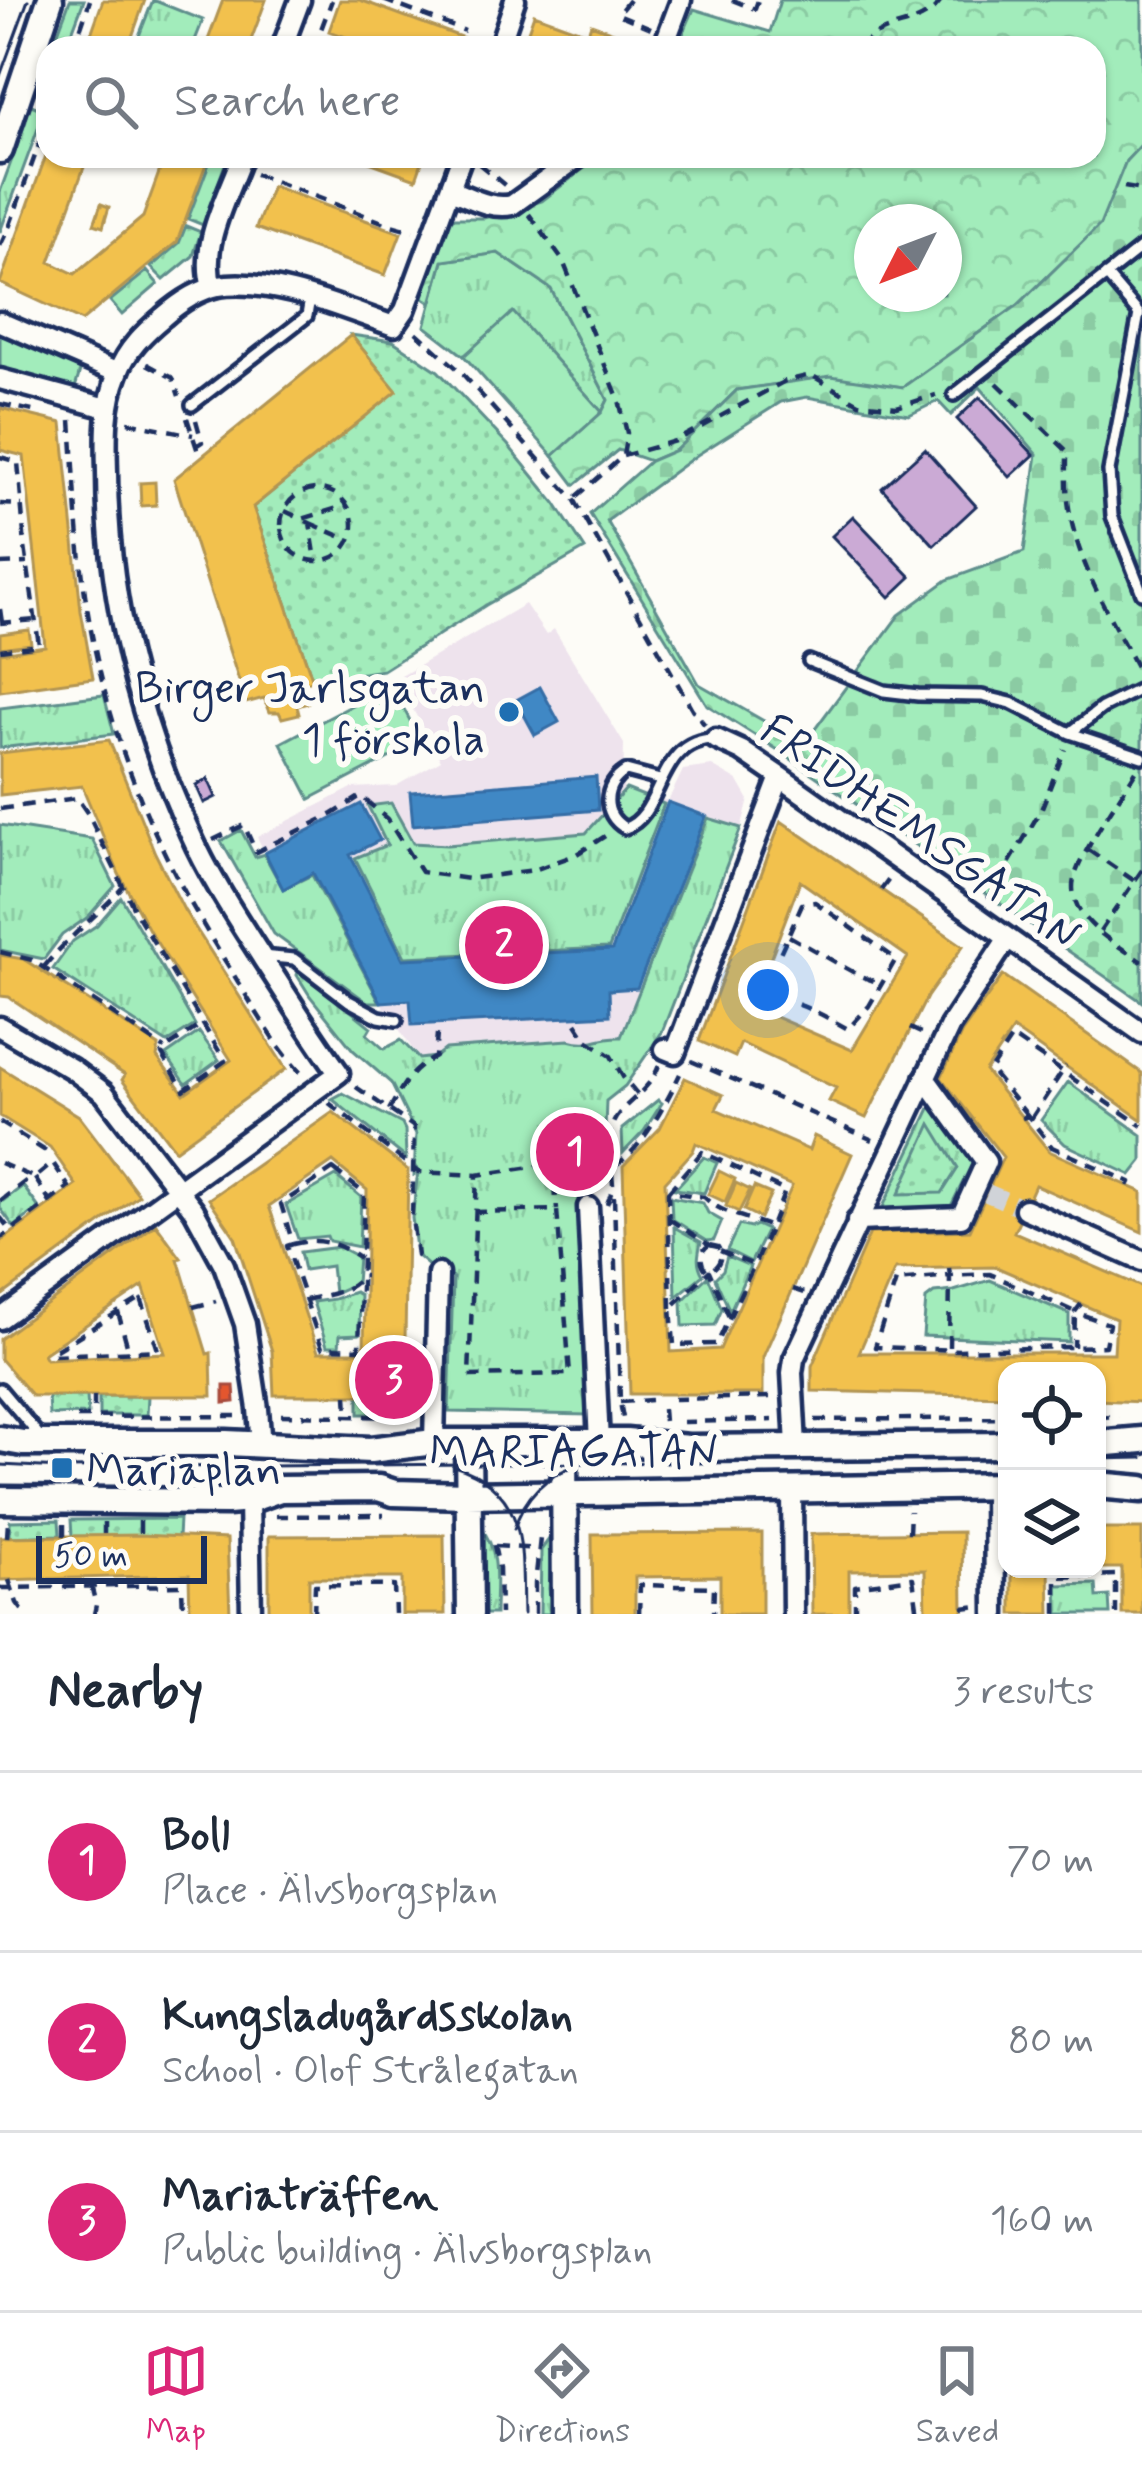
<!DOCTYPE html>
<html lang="en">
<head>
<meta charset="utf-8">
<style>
  body { margin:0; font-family:Mynerve,sans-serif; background:#f6f6f7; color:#1f2937 }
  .controls { position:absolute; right:36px; bottom:36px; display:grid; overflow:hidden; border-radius:24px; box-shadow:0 3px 9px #0004 }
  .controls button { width:108px; height:108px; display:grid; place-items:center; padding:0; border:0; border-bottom:3px solid #e0e1e3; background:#fff; color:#1f2937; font:60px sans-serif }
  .compass { position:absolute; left:854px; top:204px; width:108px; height:108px; border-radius:50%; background:#fff; box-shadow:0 3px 9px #0004; rotate:228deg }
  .scale { position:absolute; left:36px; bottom:30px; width:171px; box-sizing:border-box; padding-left:12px; border:6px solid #1b2f5e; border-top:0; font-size:33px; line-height:42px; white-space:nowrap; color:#1b2f5e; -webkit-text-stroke:9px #fdfcf7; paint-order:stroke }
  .you { position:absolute; left:768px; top:990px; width:42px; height:42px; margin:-30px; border:9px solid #fff; border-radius:50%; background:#1a73e8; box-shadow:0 0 0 18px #1a73e833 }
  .badge { display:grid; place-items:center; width:78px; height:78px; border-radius:50%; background:#db2777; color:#fff; font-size:39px; font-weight:700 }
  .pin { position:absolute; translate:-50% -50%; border:6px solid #fff; box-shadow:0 3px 12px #0006 }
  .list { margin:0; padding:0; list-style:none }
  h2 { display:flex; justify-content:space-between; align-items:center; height:156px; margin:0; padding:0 48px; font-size:51px }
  h2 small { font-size:39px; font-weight:400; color:#747a83 }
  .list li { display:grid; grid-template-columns:78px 1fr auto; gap:36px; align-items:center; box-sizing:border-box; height:180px; padding:0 48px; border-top:3px solid #e0e1e3 }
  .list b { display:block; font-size:45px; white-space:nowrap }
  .list p { margin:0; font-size:39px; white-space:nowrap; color:#747a83 }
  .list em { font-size:39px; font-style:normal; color:#747a83 }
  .icon { flex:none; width:66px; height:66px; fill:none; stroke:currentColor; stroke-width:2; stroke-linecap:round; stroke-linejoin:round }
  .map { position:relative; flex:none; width:1142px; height:1614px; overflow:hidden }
  .search { position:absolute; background:#fff; box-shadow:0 3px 9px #0004; left:36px; right:36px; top:36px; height:132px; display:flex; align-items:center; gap:30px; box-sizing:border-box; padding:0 42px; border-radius:36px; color:#747a83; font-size:45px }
  .sheet { height:696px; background:#fff }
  nav { display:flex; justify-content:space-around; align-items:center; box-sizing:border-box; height:168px; border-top:3px solid #e0e1e3; background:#fff; font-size:33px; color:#747a83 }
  nav a { display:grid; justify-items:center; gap:6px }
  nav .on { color:#db2777 }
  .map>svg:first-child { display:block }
</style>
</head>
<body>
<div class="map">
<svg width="1142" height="1614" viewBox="0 0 1142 1614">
  <defs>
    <pattern id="grass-tufts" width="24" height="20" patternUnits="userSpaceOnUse" patternTransform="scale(3)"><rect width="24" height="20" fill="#a2ecbb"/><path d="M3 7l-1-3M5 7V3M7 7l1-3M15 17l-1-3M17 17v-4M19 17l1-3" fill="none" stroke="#8bcba3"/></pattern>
    <pattern id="forest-crowns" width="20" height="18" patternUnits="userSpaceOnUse" patternTransform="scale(3)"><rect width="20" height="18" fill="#a2ecbb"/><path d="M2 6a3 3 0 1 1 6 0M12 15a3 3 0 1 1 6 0" fill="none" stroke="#8bcba3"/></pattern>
    <pattern id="cemetery-stones" width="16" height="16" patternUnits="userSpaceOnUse" patternTransform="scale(3)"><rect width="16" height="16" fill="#a2ecbb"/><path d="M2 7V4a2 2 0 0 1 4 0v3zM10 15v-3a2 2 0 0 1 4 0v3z" fill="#8bcba3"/></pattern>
    <pattern id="garden-dots" width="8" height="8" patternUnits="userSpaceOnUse" patternTransform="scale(3)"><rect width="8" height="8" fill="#a2ecbb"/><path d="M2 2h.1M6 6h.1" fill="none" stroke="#8bcba3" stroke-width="1.8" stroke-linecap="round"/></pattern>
  </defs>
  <rect width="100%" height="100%" fill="#fdfcf7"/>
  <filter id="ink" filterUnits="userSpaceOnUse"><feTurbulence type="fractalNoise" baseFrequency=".00833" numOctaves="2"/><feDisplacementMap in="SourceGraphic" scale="24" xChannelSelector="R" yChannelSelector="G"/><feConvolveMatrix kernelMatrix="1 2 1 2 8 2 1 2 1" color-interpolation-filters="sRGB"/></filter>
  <g filter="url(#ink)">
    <!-- built -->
    <path fill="#eee3ed" d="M525 604 546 635 554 629 624 744 623 788 668 801 683 770 712 766 738 781 749 800 741 828 708 818 614 1054 419 1059 381 1002 313 874 283 889 257 837 352 788 396 786 441 760 396 679Z"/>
    <!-- grass -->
    <path fill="url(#grass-tufts)" stroke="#5e8e8c" stroke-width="3" d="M70 0H84L66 48H52Z
      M153 0 203 20 192 48H168L139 36Z
      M24 102 41 109 43 115 0 232V192L26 121Z
      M212 156H228L203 225 188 219Z
      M186 226 201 232 193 256 164 280 151 267 179 243Z
      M498 253 551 289 608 400 602 412 513 313 464 356 425 326 443 261Z
      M147 271 158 284 122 315 110 301Z
      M0 333 81 368 75 388 0 368Z
      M104 695 114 734 0 748V708Z
      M626 789 664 804 609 948 405 957 355 858 387 845 368 806 391 803 413 843 447 845 586 833Z
      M708 818 741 828 662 1032 625 1086 606 1101 604 1158 581 1204 588 1415 449 1412 453 1278 438 1274 417 1256 412 1218 418 1172 415 1165 414 1177 416 1134 391 1083 353 1050 310 996 297 975 298 972 301 971 371 1027 367 1034 384 1049 401 1040 419 1059 435 1057 445 1049 569 1040C592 1047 597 1036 621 1037Z
      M0 825 92 839 115 886 88 917 62 935 44 959 0 950Z
      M241 830 255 857 264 854 283 889 312 875 380 1002H367L274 934 221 841Z
      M121 897 195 1025 167 1043 53 969 73 941 97 925Z
      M199 1032 219 1060 186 1084 166 1055Z
      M1068 1082 1142 1135V1161L1131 1175 1065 1144 1041 1120Z
      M343 1093 402 1124 405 1130 406 1158 332 1099Z
      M658 1100 662 1103 644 1131 623 1153 622 1129Z
      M933 1102 974 1160 951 1206 881 1211Z
      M704 1157 717 1163 704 1193 675 1189Z
      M336 1176 361 1197 359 1247 329 1241 327 1236 298 1239 286 1205Z
      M23 1186 39 1208 14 1227 0 1208V1203Z
      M671 1197 703 1203 708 1213 722 1221 714 1240 707 1241 672 1219Z
      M739 1225 750 1228 756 1225 767 1230 751 1262 727 1250Z
      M674 1227 701 1242C698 1255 696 1263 703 1275L676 1297Z
      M339 1247 358 1257 356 1283 334 1293 331 1266 304 1270 300 1252Z
      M727 1256 750 1266 730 1311 715 1278 723 1270Z
      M708 1276 722 1309 715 1325 683 1326 682 1301Z
      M990 1280 1069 1314V1342L923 1336 926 1299 934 1293 954 1291Z
      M355 1292 360 1295 359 1334 340 1335 339 1346H327L313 1302 334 1299Z
      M481 1528C501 1552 495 1584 495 1614H477Z
      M549 1539H552L549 1589 553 1614H540L541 1550Z
      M1096 1584 1097 1597 1109 1596 1110 1614H1058L1057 1585Z"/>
    <!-- forest -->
    <path fill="url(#forest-crowns)" stroke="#5e8e8c" stroke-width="3" fill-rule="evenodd" d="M780 0H1142V144L1126 161 1101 225 1018 305 903 387 831 377 737 390 676 450 650 461 618 450 575 485 553 456 602 412 608 400 551 289 498 253 443 261 431 303 418 294 445 218H484L542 201 600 156H1094V48H677L694 9 770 32ZM872 222H944V294H872Z"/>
    <!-- cemetery -->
    <path fill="url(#cemetery-stones)" stroke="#5e8e8c" stroke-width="3" fill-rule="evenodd" d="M1142 144V1002L778 750 707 705 590 514 650 461 676 450 737 390 831 376 903 387 1018 305 1100 225 1126 161ZM980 387 1037 454 1024 552 947 580 899 615 804 744 699 684 607 521 697 455 781 402 807 397 909 415 938 401 951 415Z"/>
    <!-- garden -->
    <path fill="url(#garden-dots)" stroke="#5e8e8c" stroke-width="3" d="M351 335 393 341 438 371 508 445 555 503 585 549 486 605 383 670 313 681 253 507 396 391Z
      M931 1124 958 1168 942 1193 899 1194Z
      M359 1395H404V1414H359Z
      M48 1396H87L88 1414 49 1415Z
      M99 1396H148L147 1415H99Z
      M179 1519 178 1538 72 1536 71 1520Z
      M59 1520 60 1535 10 1537V1521Z"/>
    <!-- pitch -->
    <path fill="#a2ecbb" stroke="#5e8e8c" stroke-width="3" d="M513 312 602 412 553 456 464 356Z
      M391 685 421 741 310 799 281 743Z"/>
    <!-- homes -->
    <path fill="#f2c14e" stroke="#b29553" stroke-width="3" fill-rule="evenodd" d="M103 0H145L128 48H86Z
      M223 0H266L248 48H205Z
      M340 0H360L469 40 467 48H376L329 31Z
      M534 14 581 31 575 48H528L532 36 527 34Z
      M591 24 613 32 607 48 585 42Z
      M48 150V156H88L50 262 75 274 143 217 165 156H209L177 242 82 321 0 283Z
      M353 156H424L416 179Z
      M506 156H538L534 166Z
      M272 186 401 233 385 275 256 228Z
      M101 204 109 207 103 227 94 224Z
      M351 335 397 391 253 507 313 681 302 684 308 703 297 706 299 714 282 718 279 712H270L264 698 246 703 174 479Z
      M0 408 62 423 81 611 93 678 0 691V653L45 646 24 456 0 450Z
      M155 482 156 505 141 506 140 483Z
      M29 630 31 644 0 648V634Z
      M109 740 155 853 184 910 286 1069 175 1150 122 1080 125 1075 9 997 0 996V955L23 959 159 1046 157 1057 184 1094 231 1060 149 930 119 874 82 786 0 795V753Z
      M781 821 963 946 927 997 866 1118 829 1101 836 1088 741 1043 735 1057 699 1041ZM800 881 908 957 852 1050 752 1007Z
      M1003 975 1142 1073V1120L1013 1029 985 1071 1049 1151 1142 1192V1232L1035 1185 1014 1232 1142 1287V1402L1097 1400V1371H1007V1396L812 1391V1366L870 1233 970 1230 987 1193 1003 1157 941 1078 962 1032ZM996 1267 1116 1319 1114 1353H859L895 1269Z
      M0 1067 79 1116 139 1195 0 1297V1242L76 1185 50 1147 0 1116Z
      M685 1078 723 1095 716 1109 809 1150 814 1136 852 1154 763 1357V1394H630L623 1166 660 1128ZM696 1143 792 1186 720 1349 671 1352 665 1182 693 1151Z
      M333 1112 408 1170 404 1395H274L272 1351 235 1237 209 1199ZM333 1162 367 1190 364 1352H318L269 1206Z
      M719 1171 735 1179 725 1202 708 1194Z
      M736 1183 750 1190 739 1212 726 1206Z
      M754 1187 771 1194 760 1218 744 1210Z
      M156 1224 181 1258 178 1259 207 1354 211 1353 212 1396H32L0 1359V1339ZM143 1286 165 1353 46 1359 43 1354Z
      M1097 1529H1142V1614H1122V1568H1097Z
      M962 1532 963 1614H926L925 1570 849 1571V1614H812L811 1534Z
      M762 1533V1614H720V1576L635 1577V1614H593L592 1534Z
      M140 1535 227 1539 230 1614H190L189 1575 0 1580V1537Z
      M444 1535 445 1614H402V1578H309V1614H269V1536Z
      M1012 1569H1049L1050 1614H1012Z"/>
    <!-- shops -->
    <path fill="#e4572e" stroke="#a84b3c" stroke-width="3" d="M224 1386H234L235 1402 224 1403Z"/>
    <!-- schools -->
    <path fill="#3f88c5" stroke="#346da6" stroke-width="3" d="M540 687 559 722 535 735 516 700Z
      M596 777 598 810 413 825 410 792Z
      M668 802 706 816 637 988 609 990 610 1015 412 1025 410 1000 381 1002 313 873 283 889 265 853 361 804 380 840 350 855 403 959 612 950Z"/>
    <!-- building -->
    <path fill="#cbaad5" stroke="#1b2f5e" stroke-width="3" d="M980 397 1034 455 1010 477 957 419Z
      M925 449 976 506 934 545 882 488Z
      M853 516 911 577 890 597 832 536Z
      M208 779 216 797 204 803 196 785Z"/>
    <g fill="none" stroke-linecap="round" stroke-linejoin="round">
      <!-- street-tunnel -->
      <path stroke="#d0d3d8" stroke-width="18" stroke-dasharray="18 9" stroke-linecap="butt" d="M987 1193 1025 1209"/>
      <defs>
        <path id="lane" d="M1106 275 1139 314 1109 471 1112 516 1142 593
          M954 395 1142 247
          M192 405 307 316 310 298
          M809 661 884 691 918 695 982 696 1011 703 1070 733 1142 757
          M1070 733 1102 708 1142 688
          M660 780 626 771C603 785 601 814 625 828 665 815 655 738 716 739
          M261 956 294 959 349 1001 379 1017 397 1020
          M0 1389 42 1439"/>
        <path id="street" d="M282 48 300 0
          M499 48 515 0
          M663 48 681 0
          M450 190C469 197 491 210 512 205L580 156
          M212 287C199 244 228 196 242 156
          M0 322 118 373
          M0 379 107 408
          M716 739 742 751 780 777 1142 1033
          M0 1027 72 1069 104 1093 194 1210 224 1265 245 1324 258 1409 261 1446
          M665 1049 675 1053 780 777
          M588 1207 599 1443
          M1025 1209 1142 1261
          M857 1221 961 1217 986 1162 925 1078
          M0 1319 339 1073C312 1036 288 997 263 959 237 918 210 878 190 833 138 720 107 596 107 472 106 438 105 405 118 373 126 350 145 332 163 317 179 303 198 290 218 286 272 277 344 309 394 326L405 310 462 156
          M434 1442 438 1274
          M796 1446 792 1373 794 1359 950 1026 1008 938
          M994 1487 995 1614
          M792 1490 793 1614
          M249 1500 251 1614"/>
        <path id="secondary" d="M0 150 50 0
          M0 1439 23 1443H226L370 1450 434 1442H626L688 1448 1007 1445
          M468 1442 470 1614
          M564 1443 565 1614
          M1097 1444 1142 1440
          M1097 1485 1142 1489
          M0 1500 227 1502 249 1500 280 1489 379 1488 394 1493 467 1495 1007 1486"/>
      </defs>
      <!-- lane casing -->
      <use href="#lane" stroke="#1b2f5e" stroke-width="18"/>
      <!-- street casing -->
      <use href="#street" stroke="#1b2f5e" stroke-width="27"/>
      <!-- secondary casing -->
      <use href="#secondary" stroke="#1b2f5e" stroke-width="33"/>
      <!-- path -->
      <path stroke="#1b2f5e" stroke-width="4.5" stroke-dasharray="12 9" stroke-linecap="butt" d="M383 0 465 31
        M629 0 618 14 651 28
        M732 0 755 9 758 0
        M317 40 337 48
        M74 48 90 0
        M314 48 332 0
        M860 48C884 19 920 32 942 0
        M479 164 507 187
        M255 174 388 224 413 231
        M1124 187 1142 190
        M529 214 563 261 619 400 627 433 623 456 574 499
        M0 246 10 225 48 120
        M416 332 460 371 574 499 692 709 705 725
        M147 364 173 378 179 396
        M997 383 1067 451C1067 470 1066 489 1069 508 1078 566 1113 622 1140 674
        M0 404 33 411
        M187 418 200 458
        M71 420C75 478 77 536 85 594 105 732 154 850 229 967 250 1001 274 1045 301 1073
        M196 420 202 442 196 446
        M128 422 193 435
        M623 456 675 441 785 381 811 375 859 403 897 407 936 395
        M0 457 18 462 25 547 39 645 0 650
        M281 525a36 36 0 1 1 72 0a36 36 0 1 1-72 0Z
        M0 504 22 505
        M285 511 302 519 347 505
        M306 521 310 523 316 560
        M310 523 349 540
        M0 564 27 563
        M0 609 2 623
        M0 623 35 620
        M1136 771C1120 797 1081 852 1074 879 1071 891 1075 905 1083 915 1098 935 1122 948 1142 962
        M0 809 77 798 88 814 135 911 225 1061 184 1090 162 1054 165 1049 202 1024
        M213 840 244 825 256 852 333 814 361 796 387 819 421 872 469 879 534 870 575 855 610 833
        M1089 850 1142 886
        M881 890 890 878
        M988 899 1041 810 1065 749
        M1100 932 1142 870
        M789 936 860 976 880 983
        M0 952 32 960 165 1049
        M44 967C67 938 97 916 122 888
        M757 995C791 998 818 1012 848 1029L869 1006 896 959 815 902 802 904 772 971 774 996
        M576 1023 587 1040 611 1056 623 1077 638 1095
        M910 1028 925 1035
        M691 1061 873 1140
        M356 1087 414 1127 412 1218 417 1256 425 1262
        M329 1103 418 1172 477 1175 553 1164 573 1169V1176L584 1191
        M389 1110C404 1084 408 1072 435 1057L437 1034
        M1028 1116 990 1070 1012 1037 1142 1126
        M1022 1118 1028 1116 1052 1147 1130 1182 1128 1186
        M1031 1119 1066 1066
        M0 1122 44 1150 47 1145
        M0 1163 35 1178 53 1163 69 1187 0 1239
        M553 1164 557 1210
        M333 1169 364 1193 359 1349 322 1348 287 1246 293 1244 281 1204Z
        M573 1169C585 1169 600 1171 611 1167 640 1155 667 1101 680 1074
        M35 1178 50 1202
        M613 1185C612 1167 607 1143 612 1126 619 1104 650 1093 659 1065
        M668 1192 702 1152 785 1191 772 1224
        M614 1196 620 1402 623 1418
        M0 1201 31 1177
        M607 1204 613 1188
        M474 1212 557 1210 570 1374 469 1376 477 1175
        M0 1217 11 1231
        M669 1219 709 1245
        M293 1244C319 1237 339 1243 360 1258
        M709 1245 718 1247C724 1256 719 1266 710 1271L706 1270C699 1261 700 1251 709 1245Z
        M720 1251 754 1265 717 1344 674 1345 671 1308 709 1271 729 1317
        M949 1268 950 1276 896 1281 875 1347 960 1350 1105 1346 1109 1324 1075 1312 1081 1304
        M793 1289 805 1293
        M141 1298 158 1350 53 1355 51 1353Z
        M306 1300C324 1295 351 1293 361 1276H365
        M193 1307 216 1301
        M671 1308 668 1192 704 1197C722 1215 748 1217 771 1227L754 1265
        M118 1312 129 1352
        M949 1347 950 1276 990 1274 1075 1312 1074 1347
        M347 1395 348 1413
        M94 1396V1414
        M674 1399 772 1397
        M620 1402 651 1400
        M663 1409 664 1422
        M281 1415 413 1417
        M77 1417 239 1416
        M412 1417 413 1375
        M1097 1417 1118 1416
        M815 1420 1007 1418
        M683 1422 773 1420
        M276 1516 384 1515
        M140 1521V1535
        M104 1522V1536
        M909 1533 910 1511
        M64 1536V1523
        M7 1537 8 1522
        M494 1545 499 1568 500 1614
        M495 1546 537 1549
        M9 1580 17 1603 25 1614
        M91 1585 96 1605 94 1614
        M0 1588 182 1585 183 1614
        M963 1608 978 1606
        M314 1614 315 1585 394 1586 395 1614
        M535 1614V1584L540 1538
        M639 1614 640 1585 714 1587 713 1614
        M855 1614V1586L913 1578 918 1614
        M1056 1614V1577L1116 1575V1614"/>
      <!-- lane -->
      <use href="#lane" stroke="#fdfcf7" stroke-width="9"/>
      <!-- street -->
      <use href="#street" stroke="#fdfcf7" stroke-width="18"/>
      <!-- secondary -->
      <use href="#secondary" stroke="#fdfcf7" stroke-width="24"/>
      <!-- tram -->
      <path stroke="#1b2f5e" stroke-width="3" d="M0 76 28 0
        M1097 1459 1142 1458
        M0 1465 62 1468 1007 1459
        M454 1466C530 1490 521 1549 523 1614
        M514 1529C524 1497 546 1474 579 1465"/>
    </g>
  </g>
  <!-- markers -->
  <g fill="#1f6fb2" stroke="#fdfcf7" stroke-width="4.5">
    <circle cx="509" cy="712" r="12"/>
    <rect x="50" y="1456" width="24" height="24" rx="6"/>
  </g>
  <g text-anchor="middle" stroke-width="12" stroke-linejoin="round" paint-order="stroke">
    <!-- poi labels -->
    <g font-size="45" fill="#1b2f5e" stroke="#fdfcf7" text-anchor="end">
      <text x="485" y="702">Birger Jarlsgatan<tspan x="485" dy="52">1 förskola</tspan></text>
      <text x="86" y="1484" text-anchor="start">Mariaplan</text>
    </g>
    <!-- street labels -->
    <g font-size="45" fill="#1b2f5e" stroke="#fdfcf7">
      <text transform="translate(921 831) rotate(35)" y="16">FRIDHEMSGATAN</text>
      <text x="574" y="1466">MARIAGATAN</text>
    </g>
  </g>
</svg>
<div class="controls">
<button><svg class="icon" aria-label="locate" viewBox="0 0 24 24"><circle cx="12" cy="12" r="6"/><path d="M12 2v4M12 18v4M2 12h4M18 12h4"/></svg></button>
<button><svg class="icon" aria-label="layers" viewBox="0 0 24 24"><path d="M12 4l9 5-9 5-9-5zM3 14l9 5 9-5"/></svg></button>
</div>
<svg class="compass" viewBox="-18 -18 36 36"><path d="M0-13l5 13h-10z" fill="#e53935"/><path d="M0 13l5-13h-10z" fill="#747a83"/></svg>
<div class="scale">50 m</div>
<div class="you"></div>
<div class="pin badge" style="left:575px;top:1152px">1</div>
<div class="pin badge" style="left:504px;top:945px">2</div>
<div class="pin badge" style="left:394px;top:1380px">3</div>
<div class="search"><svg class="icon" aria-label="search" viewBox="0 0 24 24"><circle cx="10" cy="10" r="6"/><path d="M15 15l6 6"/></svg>Search here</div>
</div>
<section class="sheet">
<h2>Nearby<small>3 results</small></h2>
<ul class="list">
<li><span class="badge">1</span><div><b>Boll</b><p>Place · Älvsborgsplan</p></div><em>70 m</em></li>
<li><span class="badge">2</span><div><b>Kungsladugårdsskolan</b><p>School · Olof Strålegatan</p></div><em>80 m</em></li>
<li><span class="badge">3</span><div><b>Mariaträffen</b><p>Public building · Älvsborgsplan</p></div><em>160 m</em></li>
</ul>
</section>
<nav>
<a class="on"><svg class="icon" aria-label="map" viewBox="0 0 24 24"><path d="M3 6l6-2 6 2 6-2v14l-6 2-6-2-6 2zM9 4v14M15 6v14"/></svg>Map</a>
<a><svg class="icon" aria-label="directions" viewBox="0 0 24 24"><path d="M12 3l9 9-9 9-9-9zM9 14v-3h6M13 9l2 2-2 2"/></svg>Directions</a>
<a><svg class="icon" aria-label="saved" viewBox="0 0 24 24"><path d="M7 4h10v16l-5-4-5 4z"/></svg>Saved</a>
</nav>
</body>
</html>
